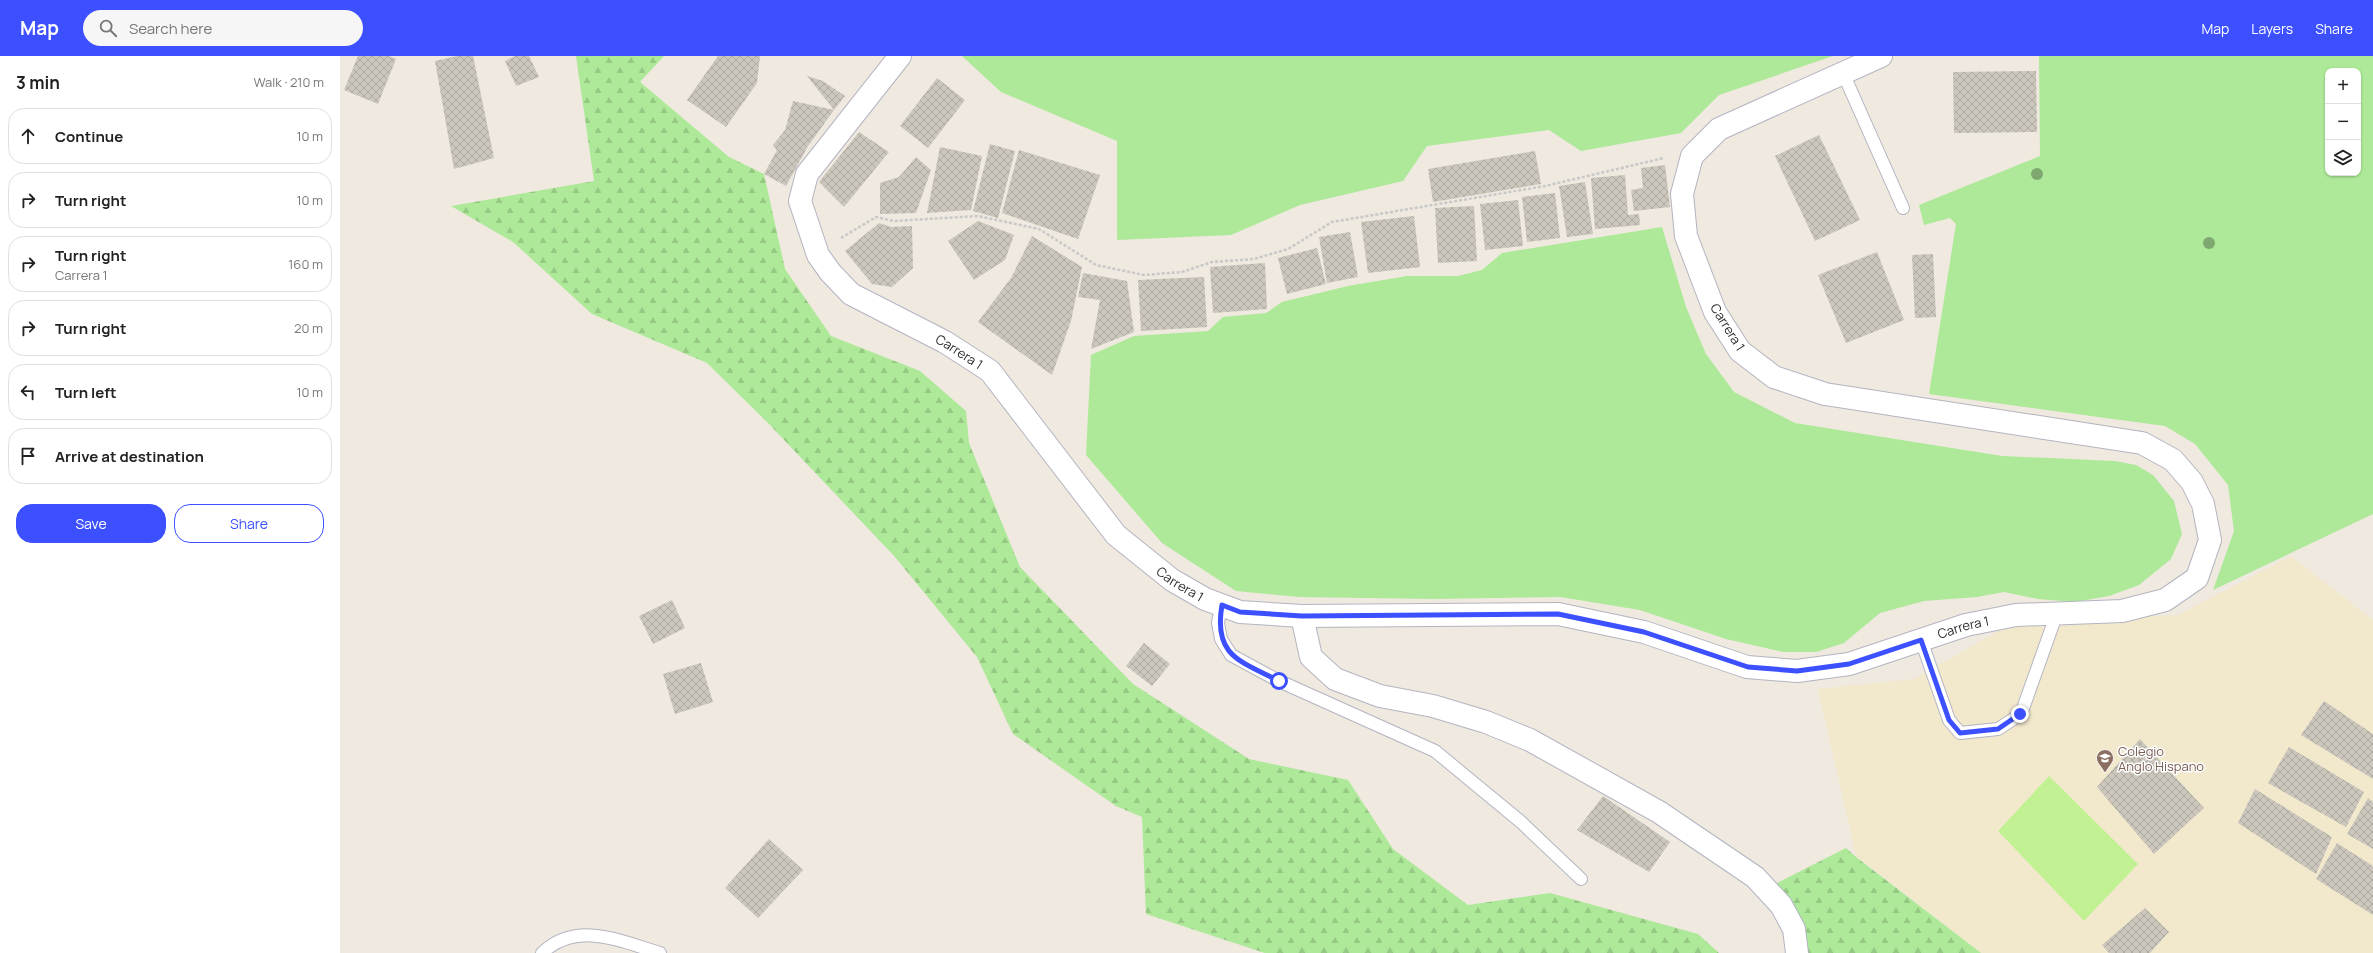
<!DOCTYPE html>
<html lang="en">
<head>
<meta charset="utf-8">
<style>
  body { margin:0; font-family:Manrope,sans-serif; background:#f6f6f6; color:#222 }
  .controls { position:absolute; right:12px; top:12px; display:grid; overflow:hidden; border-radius:8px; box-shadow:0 1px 3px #0004 }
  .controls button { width:36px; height:36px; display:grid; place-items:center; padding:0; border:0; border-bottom:1px solid #e0e0e0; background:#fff; color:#222; font:20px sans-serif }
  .stop { position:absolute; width:12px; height:12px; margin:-9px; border:3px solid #3c50ff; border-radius:50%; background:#fff }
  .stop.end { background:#3c50ff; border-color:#fff; box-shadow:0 1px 4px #0008 }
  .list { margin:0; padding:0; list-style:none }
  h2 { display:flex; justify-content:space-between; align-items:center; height:52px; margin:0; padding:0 16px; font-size:17px }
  h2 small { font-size:13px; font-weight:400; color:#767676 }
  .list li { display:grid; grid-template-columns:26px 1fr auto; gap:12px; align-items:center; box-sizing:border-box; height:56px; margin:0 8px 8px; padding:0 8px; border:1px solid #e0e0e0; border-radius:16px }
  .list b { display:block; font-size:15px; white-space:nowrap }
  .list p { margin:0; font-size:13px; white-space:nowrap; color:#767676 }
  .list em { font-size:13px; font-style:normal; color:#767676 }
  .actions { display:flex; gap:8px; padding:12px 16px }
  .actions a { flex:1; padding:9px 0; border:1px solid #3c50ff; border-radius:16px; text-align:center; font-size:14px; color:#3c50ff }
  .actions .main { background:#3c50ff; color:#fff }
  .icon { flex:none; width:22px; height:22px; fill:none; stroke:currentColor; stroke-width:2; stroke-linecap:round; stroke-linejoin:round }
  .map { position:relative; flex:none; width:2033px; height:897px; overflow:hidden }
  header { display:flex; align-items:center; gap:24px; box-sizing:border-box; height:56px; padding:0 20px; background:#3c50ff; color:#fff }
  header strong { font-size:19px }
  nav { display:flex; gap:22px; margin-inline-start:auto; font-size:14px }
  .search { width:280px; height:36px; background:#f6f6f6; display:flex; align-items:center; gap:10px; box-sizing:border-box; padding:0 14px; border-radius:22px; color:#767676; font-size:15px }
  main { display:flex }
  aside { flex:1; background:#fff }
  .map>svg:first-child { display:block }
</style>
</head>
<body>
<header>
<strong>Map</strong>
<div class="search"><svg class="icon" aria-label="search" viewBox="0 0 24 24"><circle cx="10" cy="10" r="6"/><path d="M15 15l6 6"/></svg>Search here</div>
<nav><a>Map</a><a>Layers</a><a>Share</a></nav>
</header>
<main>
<aside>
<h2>3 min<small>Walk · 210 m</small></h2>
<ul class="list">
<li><svg class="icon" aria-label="ahead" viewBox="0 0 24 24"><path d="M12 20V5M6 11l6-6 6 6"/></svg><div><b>Continue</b></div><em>10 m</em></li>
<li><svg class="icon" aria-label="right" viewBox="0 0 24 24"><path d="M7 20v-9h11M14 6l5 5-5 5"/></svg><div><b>Turn right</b></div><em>10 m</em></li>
<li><svg class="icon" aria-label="right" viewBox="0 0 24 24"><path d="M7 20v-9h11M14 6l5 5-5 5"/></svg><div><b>Turn right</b><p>Carrera 1</p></div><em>160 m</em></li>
<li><svg class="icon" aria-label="right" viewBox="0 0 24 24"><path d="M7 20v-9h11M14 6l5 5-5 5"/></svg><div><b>Turn right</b></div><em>20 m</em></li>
<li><svg class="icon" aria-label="left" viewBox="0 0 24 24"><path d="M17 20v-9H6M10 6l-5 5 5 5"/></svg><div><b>Turn left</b></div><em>10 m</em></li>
<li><svg class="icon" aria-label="arrive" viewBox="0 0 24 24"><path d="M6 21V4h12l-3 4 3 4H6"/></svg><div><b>Arrive at destination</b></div></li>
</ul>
<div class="actions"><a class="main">Save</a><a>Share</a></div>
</aside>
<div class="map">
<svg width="2033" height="897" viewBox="0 0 2033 897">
  <defs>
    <pattern id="forest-firs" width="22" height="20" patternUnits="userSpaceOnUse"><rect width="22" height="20" fill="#ade998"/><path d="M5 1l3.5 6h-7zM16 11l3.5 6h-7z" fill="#95c883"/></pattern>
    <pattern id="building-cross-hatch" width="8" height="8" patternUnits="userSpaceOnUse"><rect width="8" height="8" fill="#cbc7bd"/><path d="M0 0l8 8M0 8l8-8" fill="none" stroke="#afaba3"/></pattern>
  </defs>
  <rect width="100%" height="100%" fill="#efe9df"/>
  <!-- education -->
  <path fill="#f2e9cd" d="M1951 500 2033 564V897H1641L1516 800 1478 633 1574 623 1674 566 1838 559Z"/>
  <!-- grass -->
  <path fill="#ade998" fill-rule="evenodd" d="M622 0H1493L1379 39 1341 77 1241 95 1209 74 1087 90 1063 125 960 149 891 179 777 184V85L661 36Z
    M1699 0H2033V458L1873 534 1894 475 1888 429 1855 388 1825 370 1589 338 1616 168 1610 162 1584 169 1579 149 1700 100ZM1988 15H2018V117H1988Z
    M1322 171 1346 251 1366 298 1394 336 1455 367 1662 400 1775 405 1796 409 1813 419 1834 445 1842 478 1831 503 1799 529 1769 540 1735 546 1698 543 1664 536 1637 541 1584 545 1540 557 1504 587 1476 596H1443L1386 583 1300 554 1220 541 1094 543 959 541 896 535 822 487 746 399 751 299 794 280 868 275 883 261 926 257 942 246 1008 230 1067 220H1118L1142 214 1162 197Z"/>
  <!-- forest -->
  <path fill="url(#forest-firs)" d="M236 0H324L300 26 389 101 424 118 445 213 491 280 580 315 626 355 629 387 680 511 793 628 909 703 1008 724 1053 793 1128 849 1210 837 1358 878 1379 897H925L806 858 802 761 776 750 673 678 637 601 555 501 429 368 367 307 252 258 173 186 111 150 254 125Z
    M1506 792 1516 801 1641 897H1461L1431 830Z"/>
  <!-- pitch -->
  <path fill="#c1f193" d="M1709 720 1798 808 1744 865 1658 775Z"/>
  <!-- building -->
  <path fill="url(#building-cross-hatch)" d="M18 0H49L56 3 38 48 4 34Z
    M117 0H133L154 102 114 113 95 5Z
    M175 0H189L199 21 176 30 165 5Z
    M378 0H420L417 27 386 71 347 44Z
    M1696 15 1697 76 1614 77 1613 16Z
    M467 20 483 25 505 40 494 54Z
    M597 22 625 44 588 92 560 70Z
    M453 45 494 54 468 90 446 130 424 118 437 94 433 89 445 74Z
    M519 76 549 96 504 151 479 126Z
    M1479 79 1520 164 1475 185 1435 100Z
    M650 88 675 95 658 162 633 155Z
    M600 91 642 100 631 154 587 157Z
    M679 94 760 119 738 183 662 157Z
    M1195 95 1201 128 1093 146 1088 113Z
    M576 101 591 114 576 157 540 158V127L559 121Z
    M1325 109 1330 151 1294 155 1291 134 1303 132 1301 112Z
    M1285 119 1288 159 1299 158 1300 169 1255 173 1251 122Z
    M1245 126 1253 178 1227 181 1219 130Z
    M1215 137 1220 182 1187 186 1182 141Z
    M1178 144 1183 190 1145 194 1140 148Z
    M1134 150 1137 205 1098 207 1095 152Z
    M1074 160 1080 211 1028 217 1021 166Z
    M638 165 674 179 665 204 634 224 608 185Z
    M539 167 551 171 572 170 573 212 552 231 532 228 505 195Z
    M1010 176 1018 221 987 227 979 181Z
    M692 180 742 211 731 265 712 319 638 266 671 222Z
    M977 192 986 228 947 238 938 202Z
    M1537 196 1564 264 1506 287 1478 219Z
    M1593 198 1596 261 1575 262 1572 199Z
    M925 207 927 253 873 257 870 211Z
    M743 217 787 225 794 276 751 293 760 244 738 241Z
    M864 221 867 271 801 275 798 224Z
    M332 544 345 572 313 588 299 560Z
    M804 587 830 608 812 630 786 610Z
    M361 607 373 646 335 658 323 618Z
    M1984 645 2033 678V723L1961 679Z
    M1800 683 1864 752 1814 798 1757 731Z
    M1949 691 2024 736 2006 771 1928 727Z
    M1915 733 1992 781 1976 818 1898 767Z
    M1263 740 1330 786 1309 816 1237 774Z
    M2028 742 2033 746V793L2007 778Z
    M429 783 463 814 418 862 385 832Z
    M1997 787 2033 810V859L1976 823Z
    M1805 852 1829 876 1810 897H1769L1762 889Z"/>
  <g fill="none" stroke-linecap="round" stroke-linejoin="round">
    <defs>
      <path id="service" d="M1503 17 1563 152
        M881 549 878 567 881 583 891 599 939 625 1095 695 1181 766 1241 823
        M1581 584 1609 664 1620 677 1658 673 1681 658 1717 557
        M202 897C237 864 280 885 320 897"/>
      <g id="minor">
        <path id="s1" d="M560 0 467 118 460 145 478 199 490 216 511 238 605 286 650 315 776 479 832 524 865 543 900 556 962 560 1218 558 1304 576 1407 611 1457 615 1509 608 1626 569 1676 559 1782 555 1825 544 1857 522 1870 484 1863 448 1852 426 1833 404 1802 387 1485 338 1434 321 1400 295 1375 256 1346 180 1342 138 1352 100 1379 73 1541 0"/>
        <path d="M962 560 971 601 995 623 1040 640 1093 650 1146 666 1190 684 1319 756 1415 821 1441 849 1454 873 1457 897"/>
      </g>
    </defs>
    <!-- service casing -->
    <use href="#service" stroke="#b3b4c1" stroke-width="14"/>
    <!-- minor casing -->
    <use href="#minor" stroke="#b3b4c1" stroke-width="24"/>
    <!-- path -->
    <path stroke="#c8c8c8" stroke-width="2.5" stroke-dasharray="3 2" stroke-linecap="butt" d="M501 182 536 161 554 165 638 160 699 173 756 209 804 219 842 216 872 206 914 203 948 193 992 166 1205 130 1324 102"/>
    <!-- service -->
    <use href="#service" stroke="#fff" stroke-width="12"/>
    <!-- minor -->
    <use href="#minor" stroke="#fff" stroke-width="22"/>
  </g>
  <!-- trees -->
  <g fill="#7ea870">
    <circle cx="1697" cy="118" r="6"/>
    <circle cx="1869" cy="187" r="6"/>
  </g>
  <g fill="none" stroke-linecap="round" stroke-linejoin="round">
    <!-- route -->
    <path stroke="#3c50ff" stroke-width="5" d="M939 625C900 605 873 600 882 549L900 556 962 560 1218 558 1304 576 1408 611 1457 615 1509 608 1581 584 1609 664 1620 677 1658 673 1680 658"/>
  </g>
  <!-- icons -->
  <defs>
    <symbol id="school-pin" viewBox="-11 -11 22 30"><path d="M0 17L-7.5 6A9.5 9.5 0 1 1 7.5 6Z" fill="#8d6e63" stroke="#fff"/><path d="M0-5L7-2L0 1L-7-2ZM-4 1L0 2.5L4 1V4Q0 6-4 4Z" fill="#fff"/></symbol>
  </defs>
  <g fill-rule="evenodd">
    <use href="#school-pin" x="1755" y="692" width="20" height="27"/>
  </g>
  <g text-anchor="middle" stroke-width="3" stroke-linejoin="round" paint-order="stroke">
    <!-- street labels -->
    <g font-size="13" fill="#2d2d2d" stroke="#fff">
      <text transform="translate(1388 271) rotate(58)" y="5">Carrera 1</text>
      <text dy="5" stroke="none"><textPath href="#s1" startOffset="409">Carrera 1</textPath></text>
      <text dy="5" stroke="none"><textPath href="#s1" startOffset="733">Carrera 1</textPath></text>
      <text dy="5" stroke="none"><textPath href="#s1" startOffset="1537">Carrera 1</textPath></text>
    </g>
    <!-- education labels -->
    <g font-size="13" fill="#785e54" stroke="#fff" text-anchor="start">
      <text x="1778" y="700">Colegio<tspan x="1778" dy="15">Anglo Hispano</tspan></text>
    </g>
  </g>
</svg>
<div class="controls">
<button>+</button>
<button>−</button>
<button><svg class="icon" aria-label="layers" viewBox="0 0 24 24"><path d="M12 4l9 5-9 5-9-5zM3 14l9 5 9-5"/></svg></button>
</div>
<div class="stop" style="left:939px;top:625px"></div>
<div class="stop end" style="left:1680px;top:658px"></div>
</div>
</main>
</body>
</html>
